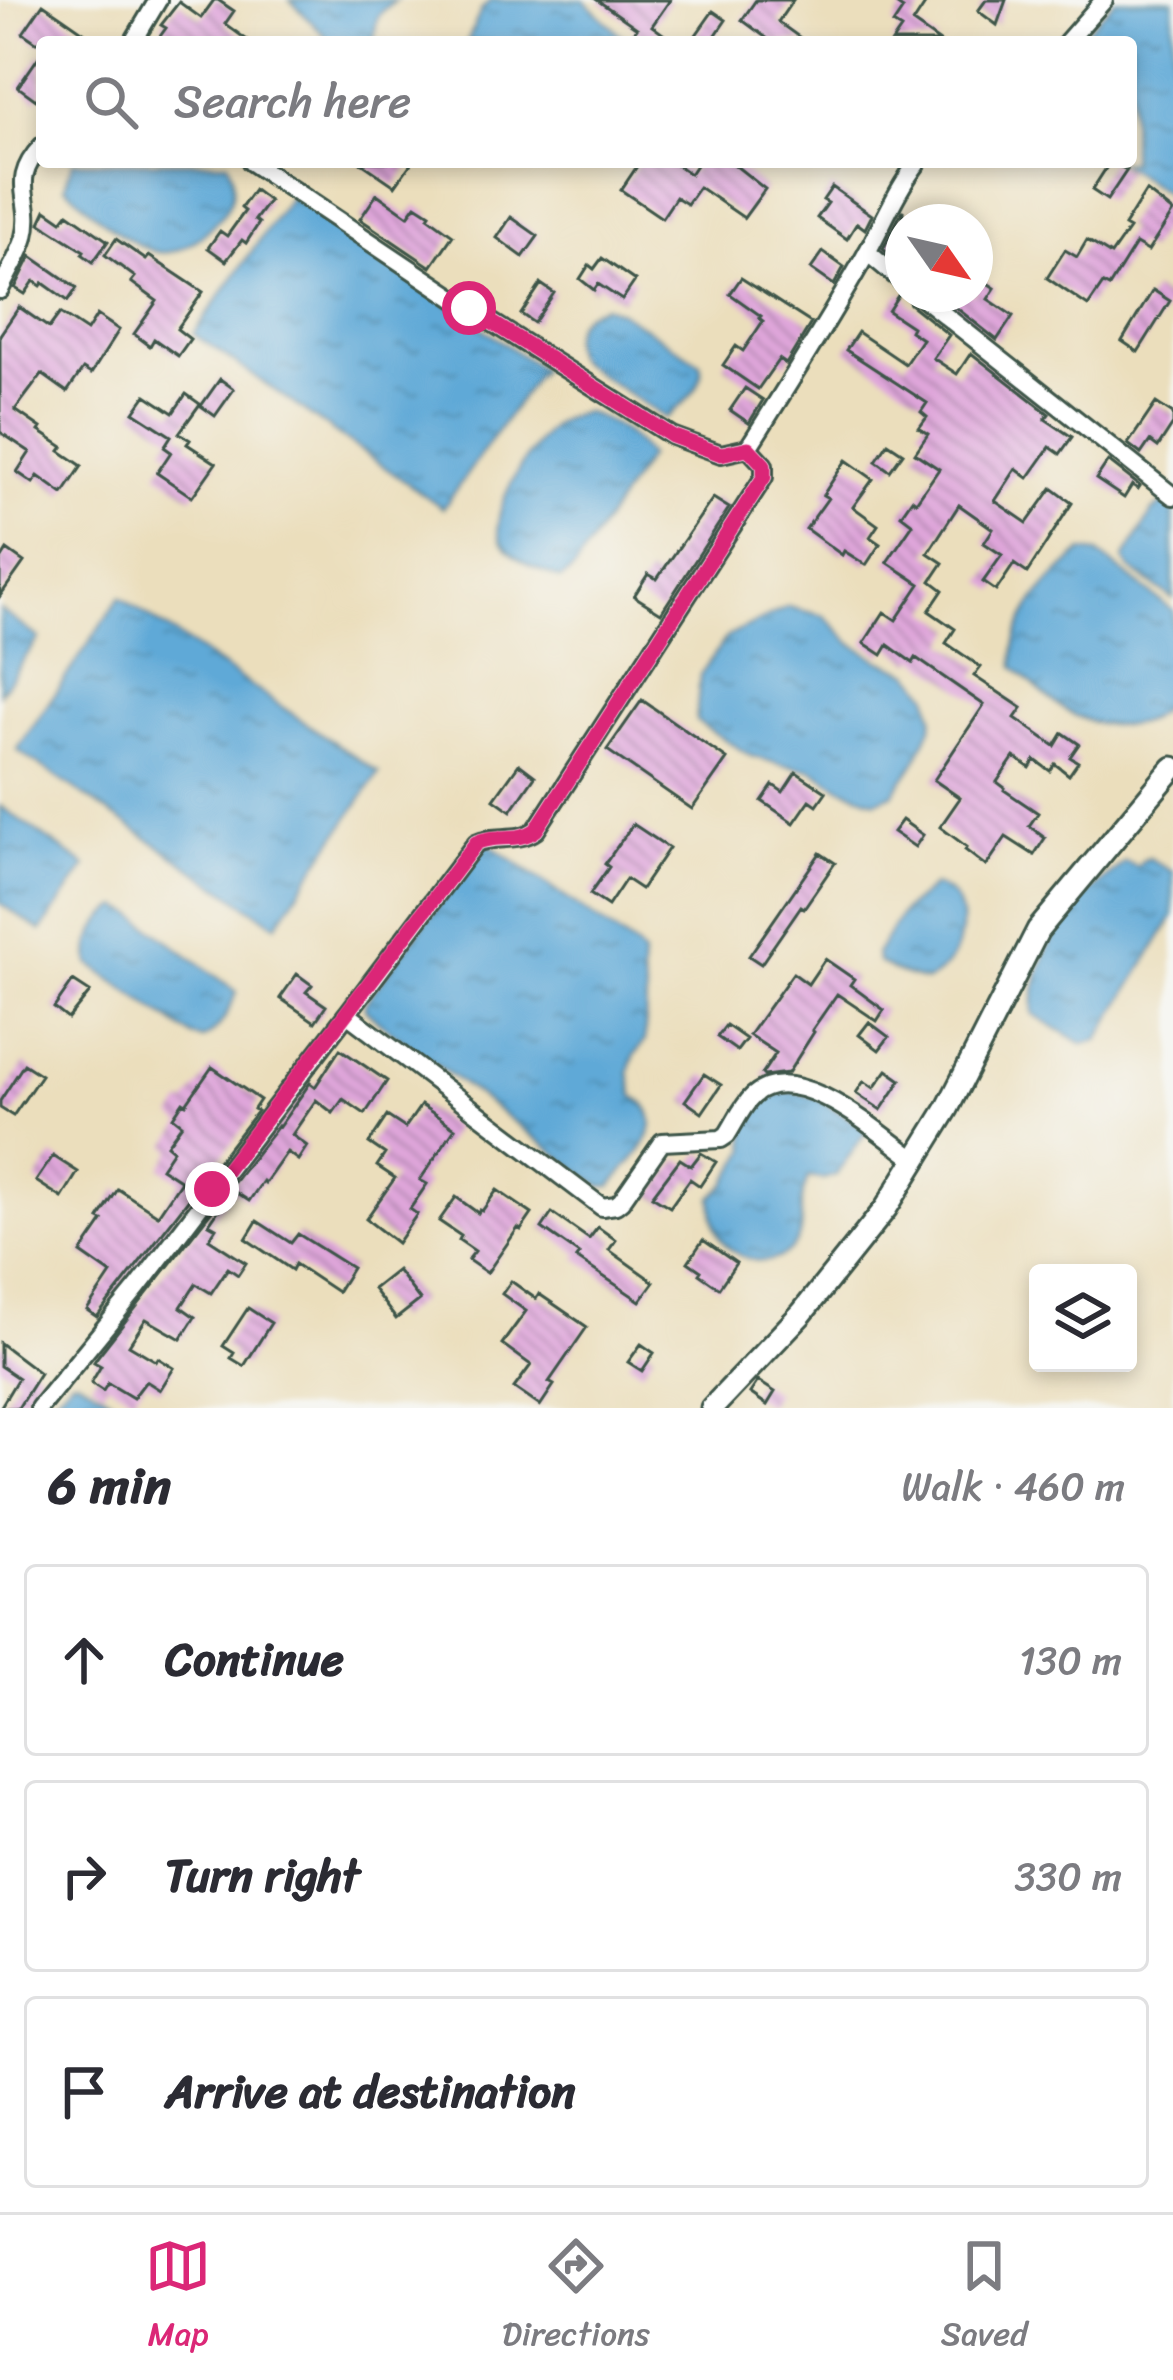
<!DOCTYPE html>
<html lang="en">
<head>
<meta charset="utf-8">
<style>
  body { margin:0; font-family:Sriracha,sans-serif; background:#f2f2f3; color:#2b2b33 }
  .controls { position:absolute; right:36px; bottom:36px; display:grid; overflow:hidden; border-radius:12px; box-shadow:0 6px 18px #0003 }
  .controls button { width:108px; height:108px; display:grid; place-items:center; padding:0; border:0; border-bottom:3px solid #e1e1e2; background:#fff; color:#2b2b33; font:60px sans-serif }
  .compass { position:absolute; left:885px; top:204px; width:108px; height:108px; border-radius:50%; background:#fff; box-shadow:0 6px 18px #0003; rotate:124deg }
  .stop { position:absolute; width:36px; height:36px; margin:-27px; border:9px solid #db2777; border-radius:50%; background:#fff }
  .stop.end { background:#db2777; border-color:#fff; box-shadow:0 3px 12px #0008 }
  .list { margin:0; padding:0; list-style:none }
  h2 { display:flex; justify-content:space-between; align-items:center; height:156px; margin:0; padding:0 48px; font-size:51px }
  h2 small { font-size:39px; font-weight:400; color:#7c7c81 }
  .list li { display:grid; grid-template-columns:78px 1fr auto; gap:36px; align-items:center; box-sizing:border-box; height:192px; margin:0 24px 24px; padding:0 24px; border:3px solid #e1e1e2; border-radius:12px }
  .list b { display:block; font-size:45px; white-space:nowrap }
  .list em { font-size:39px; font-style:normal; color:#7c7c81 }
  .icon { flex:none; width:66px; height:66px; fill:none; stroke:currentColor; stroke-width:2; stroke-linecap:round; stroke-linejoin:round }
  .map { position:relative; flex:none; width:1173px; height:1408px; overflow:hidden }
  .search { position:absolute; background:#fff; box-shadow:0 6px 18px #0003; left:36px; right:36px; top:36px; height:132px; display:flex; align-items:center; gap:30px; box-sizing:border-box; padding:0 42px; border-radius:12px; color:#7c7c81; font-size:45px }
  .sheet { height:804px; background:#fff }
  nav { display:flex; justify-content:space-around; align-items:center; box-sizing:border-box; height:168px; border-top:3px solid #e1e1e2; background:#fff; font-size:33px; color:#7c7c81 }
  nav a { display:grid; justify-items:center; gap:6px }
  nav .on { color:#db2777 }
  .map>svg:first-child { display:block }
</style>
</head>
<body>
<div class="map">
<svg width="1173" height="1408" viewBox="0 0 1173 1408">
  <defs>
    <pattern id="water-ripples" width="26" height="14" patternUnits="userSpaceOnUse" patternTransform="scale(3)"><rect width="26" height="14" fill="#5fa9d7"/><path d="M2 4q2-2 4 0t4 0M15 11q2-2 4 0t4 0" fill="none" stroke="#4e8baf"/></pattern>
    <pattern id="building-back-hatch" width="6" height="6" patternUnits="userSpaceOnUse" patternTransform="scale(3)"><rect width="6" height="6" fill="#dfa6da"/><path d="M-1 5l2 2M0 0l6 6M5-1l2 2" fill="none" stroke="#b488b2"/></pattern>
  </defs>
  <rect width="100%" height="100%" fill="#f6f6f2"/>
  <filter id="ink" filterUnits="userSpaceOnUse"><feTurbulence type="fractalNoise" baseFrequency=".00833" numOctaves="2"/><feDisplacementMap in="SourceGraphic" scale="24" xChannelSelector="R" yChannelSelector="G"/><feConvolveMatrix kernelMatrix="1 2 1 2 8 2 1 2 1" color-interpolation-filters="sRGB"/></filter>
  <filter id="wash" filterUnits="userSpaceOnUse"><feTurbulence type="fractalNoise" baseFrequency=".004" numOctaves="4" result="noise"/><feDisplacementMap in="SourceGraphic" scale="48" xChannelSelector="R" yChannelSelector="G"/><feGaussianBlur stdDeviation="2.7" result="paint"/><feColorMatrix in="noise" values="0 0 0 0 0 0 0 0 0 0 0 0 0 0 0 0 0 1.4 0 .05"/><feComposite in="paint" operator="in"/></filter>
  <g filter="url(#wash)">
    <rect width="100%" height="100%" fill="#ebdebc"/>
    <!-- water -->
    <path fill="url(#water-ripples)" stroke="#3f7386" stroke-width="3" d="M290 0H396C375 15 376 17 374 42H331Z
      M491 0H584L628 42H467L482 9Z
      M1115 0H1173V198L1119 162H1131V42H1076Z
      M73 162H228C233 172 235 188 231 199 223 222 184 257 158 252 127 245 87 207 65 186Z
      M291 195 541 369 443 508 194 334Z
      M605 306 619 311 700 363C707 387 682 404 666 418L578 361C567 348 571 325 585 314 587 312 603 306 605 306Z
      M584 412C611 421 631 433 648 456L573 570 561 579C542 571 517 562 504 545 481 517 533 441 557 422 565 417 575 415 584 412Z
      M1163 503 1173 506V599L1130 569 1124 559 1153 511Z
      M1083 551 1098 553 1173 611V696C1152 731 1111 731 1076 716 1053 705 1033 684 1014 667 1011 617 1048 581 1083 551Z
      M120 597 379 773 276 925 17 750Z
      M788 607 825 616 851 643 879 660 911 673 928 694 933 716 932 725 917 759 893 794 876 801 842 788 811 769 783 765 751 756 696 721 700 675 727 637Z
      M0 610 39 638 0 693Z
      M0 806 86 866 41 931 0 903Z
      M486 842 636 947 643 956 642 975 646 994 645 1041 635 1054 629 1071 634 1096C677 1124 632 1159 611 1186H600L379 1022 365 1009V1003Z
      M1149 858 1173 872V917L1098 1040 1083 1044 1033 1014C1033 980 1047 942 1068 915 1084 895 1107 879 1125 861L1137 867 1142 861Z
      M933 886C969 893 966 936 950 961 944 970 936 975 927 981L896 972 878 962 876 954 904 910Z
      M119 907 133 914 237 992C229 1009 221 1031 203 1039L192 1036 90 964C86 941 99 918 119 907Z
      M792 1092 817 1098 867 1130 836 1175 823 1179 808 1177C805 1186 802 1194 801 1204 800 1217 803 1230 797 1241 778 1273 734 1263 719 1235 713 1223 713 1210 712 1197L726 1184 747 1150C741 1111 753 1098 792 1092Z
      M77 1379 107 1396 122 1408H45L71 1380Z"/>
    <g id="blocks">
      <!-- building -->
      <path fill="url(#building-back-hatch)" d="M214 0H218L234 11 225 24 250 42H156L166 28 161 25 179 2 201 18Z
        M597 0H670L652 26 674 42H638L632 35 637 28Z
        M756 0H793L778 22 806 42H772L742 20Z
        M890 0H928L913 23 940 42H892L901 29 893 24 903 9Z
        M986 0H1006L997 25 978 11Z
        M43 4 62 17 98 42H36L23 33Z
        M713 11 726 20 711 42H691Z
        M42 52V92L36 100 18 87Z
        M360 162H412L395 186Z
        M640 162H673L690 174 698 162H731L765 189 744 218 699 187 687 204 676 197 662 218 621 190Z
        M1110 162 1127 170 1107 200 1092 190Z
        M832 187 872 215 865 229 857 223 847 239 817 218 828 203 823 200Z
        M254 190 269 201 255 220 259 223 246 243 242 240 226 261 208 248 220 231 227 236 245 211 241 208Z
        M1146 191 1173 212 1148 251 1136 244 1109 287 1103 284 1088 306 1047 278 1065 250 1077 257 1087 240 1111 255 1129 229 1124 226Z
        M377 194 408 216 416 205 430 214 428 217 453 235 431 267 360 219Z
        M46 210 62 221 68 213 108 241 93 262 82 254 84 251 40 223Z
        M903 210V238L891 256 883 249Z
        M511 217 538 236 523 257 497 238Z
        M116 239 146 260 149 256 203 292 177 329 190 339 178 356 154 339 150 346 134 334 157 301 131 282 135 277 105 255Z
        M823 252 844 267 834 285 811 269Z
        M31 256 77 288 68 301 43 283 41 286 34 281 25 294 15 288Z
        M602 258 635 281 622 300 598 284 594 290 580 279 589 265 594 269Z
        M975 275 995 288 988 299 1013 316 997 340 939 294H975Z
        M741 278 811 323 786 364 779 359 758 389 723 365 736 346 743 351 763 321 759 318 761 316 730 294Z
        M541 284 554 293 534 323 521 314Z
        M1153 290 1170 301 1138 352 1122 341Z
        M899 294H905L910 304 949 335 933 358 957 374 971 353 1049 414 1045 419 1072 437 1060 454 1050 447 1028 478 1016 469 995 501 1027 523 1052 488 1072 503 1027 573 1014 564 996 591 983 582 1002 555 984 543 993 529 959 505 928 553 943 563 931 581 943 590 929 611 955 629 946 643 981 667 974 676 1022 708 1015 718 1055 746 1063 733 1079 744 1070 757 1078 762 1069 775 1055 764 1050 771 1035 760 1030 768 1014 757 997 782 1005 788 1004 790 1038 813 1029 826 1045 838 1034 855 1006 837 986 866 965 850 967 847 940 827 960 798 934 780 984 705 916 658 913 663 888 645 882 655 864 643 884 612 896 620 920 584 887 562 913 524 901 515 912 499 916 502 939 469 915 453 928 434 919 428 927 417 921 412 927 403 846 350 858 332 905 364 922 339 910 331 912 327 888 311Z
        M19 307 49 328 60 313 87 331 97 315 119 330 91 374 83 369 67 392 42 374 15 410 41 428 39 431 63 447 60 451 82 466 63 494 38 476 33 483 17 472 30 452 0 432V335Z
        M220 379 234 389 215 416 201 406Z
        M745 388 763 400 749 423 730 410Z
        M186 394 200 404 179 433 190 440 187 444 216 463 192 497 157 473 171 452 164 447 171 436 134 412 146 395 173 413Z
        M1156 403 1173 414V424L1158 447 1150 441 1141 454 1128 444Z
        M888 443 903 453 890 471 876 461Z
        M846 460 873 479 853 507 878 525 870 537 880 544 866 565 844 551 842 555 806 529 828 498 823 495Z
        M1108 461 1140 486 1138 489 1132 485 1124 498 1096 479Z
        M713 498 729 508 661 613 634 596 648 574 657 579Z
        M7 550 24 562 0 596V561Z
        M642 700 727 759 692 809 607 750Z
        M519 764 535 776 511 811 494 799Z
        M796 772 826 792 817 805 810 800 794 823 762 801 773 785 783 792Z
        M902 820 923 835 915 847 893 832Z
        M633 824 669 848 641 889 626 879 608 906 590 894 609 867 605 864Z
        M820 853 835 863 804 908 801 906 761 964 749 956Z
        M825 959 854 979 850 985 884 1010 877 1021 837 994 812 1030 814 1032 788 1073 764 1076 762 1074 776 1053 749 1035 793 973 808 984Z
        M297 974 312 985 306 992 326 1006 315 1022 280 998Z
        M73 981 90 992 68 1019 54 1008Z
        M869 1022 889 1037 879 1050 859 1035Z
        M726 1025 746 1039 737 1051 717 1037Z
        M340 1049 387 1081 365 1114 343 1099 333 1113 316 1100 292 1135 307 1146 298 1160 287 1152 265 1183 263 1181 249 1201 232 1190 209 1224 216 1228 209 1239 246 1263 238 1275 228 1268 211 1293 196 1284 181 1307 195 1317 181 1339 146 1319 129 1345 156 1361 158 1358 174 1368 160 1390 146 1381 133 1398 108 1383 103 1391 91 1383 101 1366 94 1362 98 1356 278 1126 279 1127 310 1083 315 1087Z
        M24 1064 41 1075 13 1116 0 1108V1101Z
        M212 1067 260 1100 254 1109 257 1111 97 1317 87 1310 111 1274 81 1253 103 1221 99 1219 118 1189 158 1215 181 1181 161 1168 173 1150 167 1145 182 1124 173 1117 183 1102 186 1104Z
        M887 1070 901 1080 881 1110 856 1093 864 1081 874 1088Z
        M704 1074 721 1085 702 1113 685 1101Z
        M421 1105 455 1128 420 1180 427 1184 410 1209 417 1214 397 1243 366 1219 395 1178 377 1166 385 1154 369 1143 387 1116 405 1128Z
        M701 1153 716 1162 700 1186 690 1179 670 1207 652 1196 680 1159 691 1166Z
        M53 1156 78 1172 62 1198 36 1181Z
        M497 1190 532 1214 521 1230 518 1228 487 1273 468 1260 475 1251 459 1240 461 1236 439 1221 456 1197 478 1213 480 1210 482 1211Z
        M552 1213 589 1239 598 1227 616 1240 609 1250 654 1282 640 1301 576 1258 579 1254 542 1228Z
        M257 1221 291 1243 298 1234 352 1268 337 1292 295 1264 292 1270 246 1239Z
        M703 1240 736 1263 719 1288 699 1274 701 1271 688 1262Z
        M397 1270 420 1300 396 1319 373 1289Z
        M511 1281 536 1299 539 1294 587 1327 549 1382 554 1385 540 1406 514 1388 531 1365 502 1344 526 1311 502 1294Z
        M248 1308 271 1323 244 1366 231 1358 234 1353 223 1346Z
        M0 1343 40 1373 18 1408H0L18 1378 0 1366Z
        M641 1344 654 1353 642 1371 628 1362Z
        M758 1381 775 1392 767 1405 750 1393Z"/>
    </g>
  </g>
  <g filter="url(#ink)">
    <use href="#blocks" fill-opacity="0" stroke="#3e5548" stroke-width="3"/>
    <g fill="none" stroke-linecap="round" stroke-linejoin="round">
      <defs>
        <path id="minor" d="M133 42 158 0
          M1067 42 1104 0
          M251 162 469 308 672 436 721 454 748 448 764 465V477L536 830C518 843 495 834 476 843L347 1014 602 1207 616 1205 621 1201 662 1142 721 1139 727 1135C735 1123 742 1106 753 1096 796 1057 881 1135 916 1160
          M867 252 903 282
          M0 290C8 273 20 255 25 237 35 198 7 183 42 146
          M918 294 1173 496
          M748 448C788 385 827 323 864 258 882 226 895 192 918 162
          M39 1408 138 1287 347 1014"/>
        <path id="tertiary" d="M712 1408 802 1313 886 1208 947 1109 1038 930 1173 768"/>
      </defs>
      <!-- minor casing -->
      <use href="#minor" stroke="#3e5548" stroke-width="22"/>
      <!-- tertiary casing -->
      <use href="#tertiary" stroke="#3e5548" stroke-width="27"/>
      <!-- minor -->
      <use href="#minor" stroke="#fff" stroke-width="16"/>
      <!-- tertiary -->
      <use href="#tertiary" stroke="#fff" stroke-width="21"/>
    </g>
  </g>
  <g fill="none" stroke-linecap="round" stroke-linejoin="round" filter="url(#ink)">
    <!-- route -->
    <path stroke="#db2777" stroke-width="15" d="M212 1189 476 843C495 833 518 843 536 830L764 477V465L748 448 721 454 672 436 469 308"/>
  </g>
</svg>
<div class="controls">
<button><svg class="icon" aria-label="layers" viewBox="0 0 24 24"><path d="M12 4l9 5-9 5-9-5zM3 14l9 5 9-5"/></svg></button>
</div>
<svg class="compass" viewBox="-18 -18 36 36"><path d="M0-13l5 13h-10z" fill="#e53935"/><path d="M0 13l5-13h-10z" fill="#7c7c81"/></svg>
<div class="stop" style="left:469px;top:308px"></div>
<div class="stop end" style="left:212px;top:1189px"></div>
<div class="search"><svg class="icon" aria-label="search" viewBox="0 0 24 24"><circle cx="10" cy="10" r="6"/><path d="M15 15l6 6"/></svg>Search here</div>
</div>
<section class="sheet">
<h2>6 min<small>Walk · 460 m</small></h2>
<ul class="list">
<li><svg class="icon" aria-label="ahead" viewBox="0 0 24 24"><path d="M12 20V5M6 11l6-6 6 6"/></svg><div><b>Continue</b></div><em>130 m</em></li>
<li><svg class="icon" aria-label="right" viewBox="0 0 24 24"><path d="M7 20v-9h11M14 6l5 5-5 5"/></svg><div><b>Turn right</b></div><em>330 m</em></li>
<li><svg class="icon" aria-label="arrive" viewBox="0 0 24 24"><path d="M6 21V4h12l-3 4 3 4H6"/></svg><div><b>Arrive at destination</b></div></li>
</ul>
</section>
<nav>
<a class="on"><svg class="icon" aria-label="map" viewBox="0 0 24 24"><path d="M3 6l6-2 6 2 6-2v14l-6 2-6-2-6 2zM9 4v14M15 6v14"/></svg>Map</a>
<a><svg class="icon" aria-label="directions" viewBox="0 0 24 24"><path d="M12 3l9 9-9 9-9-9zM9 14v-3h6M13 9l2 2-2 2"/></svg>Directions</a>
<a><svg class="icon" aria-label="saved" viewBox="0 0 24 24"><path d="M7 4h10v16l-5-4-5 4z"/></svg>Saved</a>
</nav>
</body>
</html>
